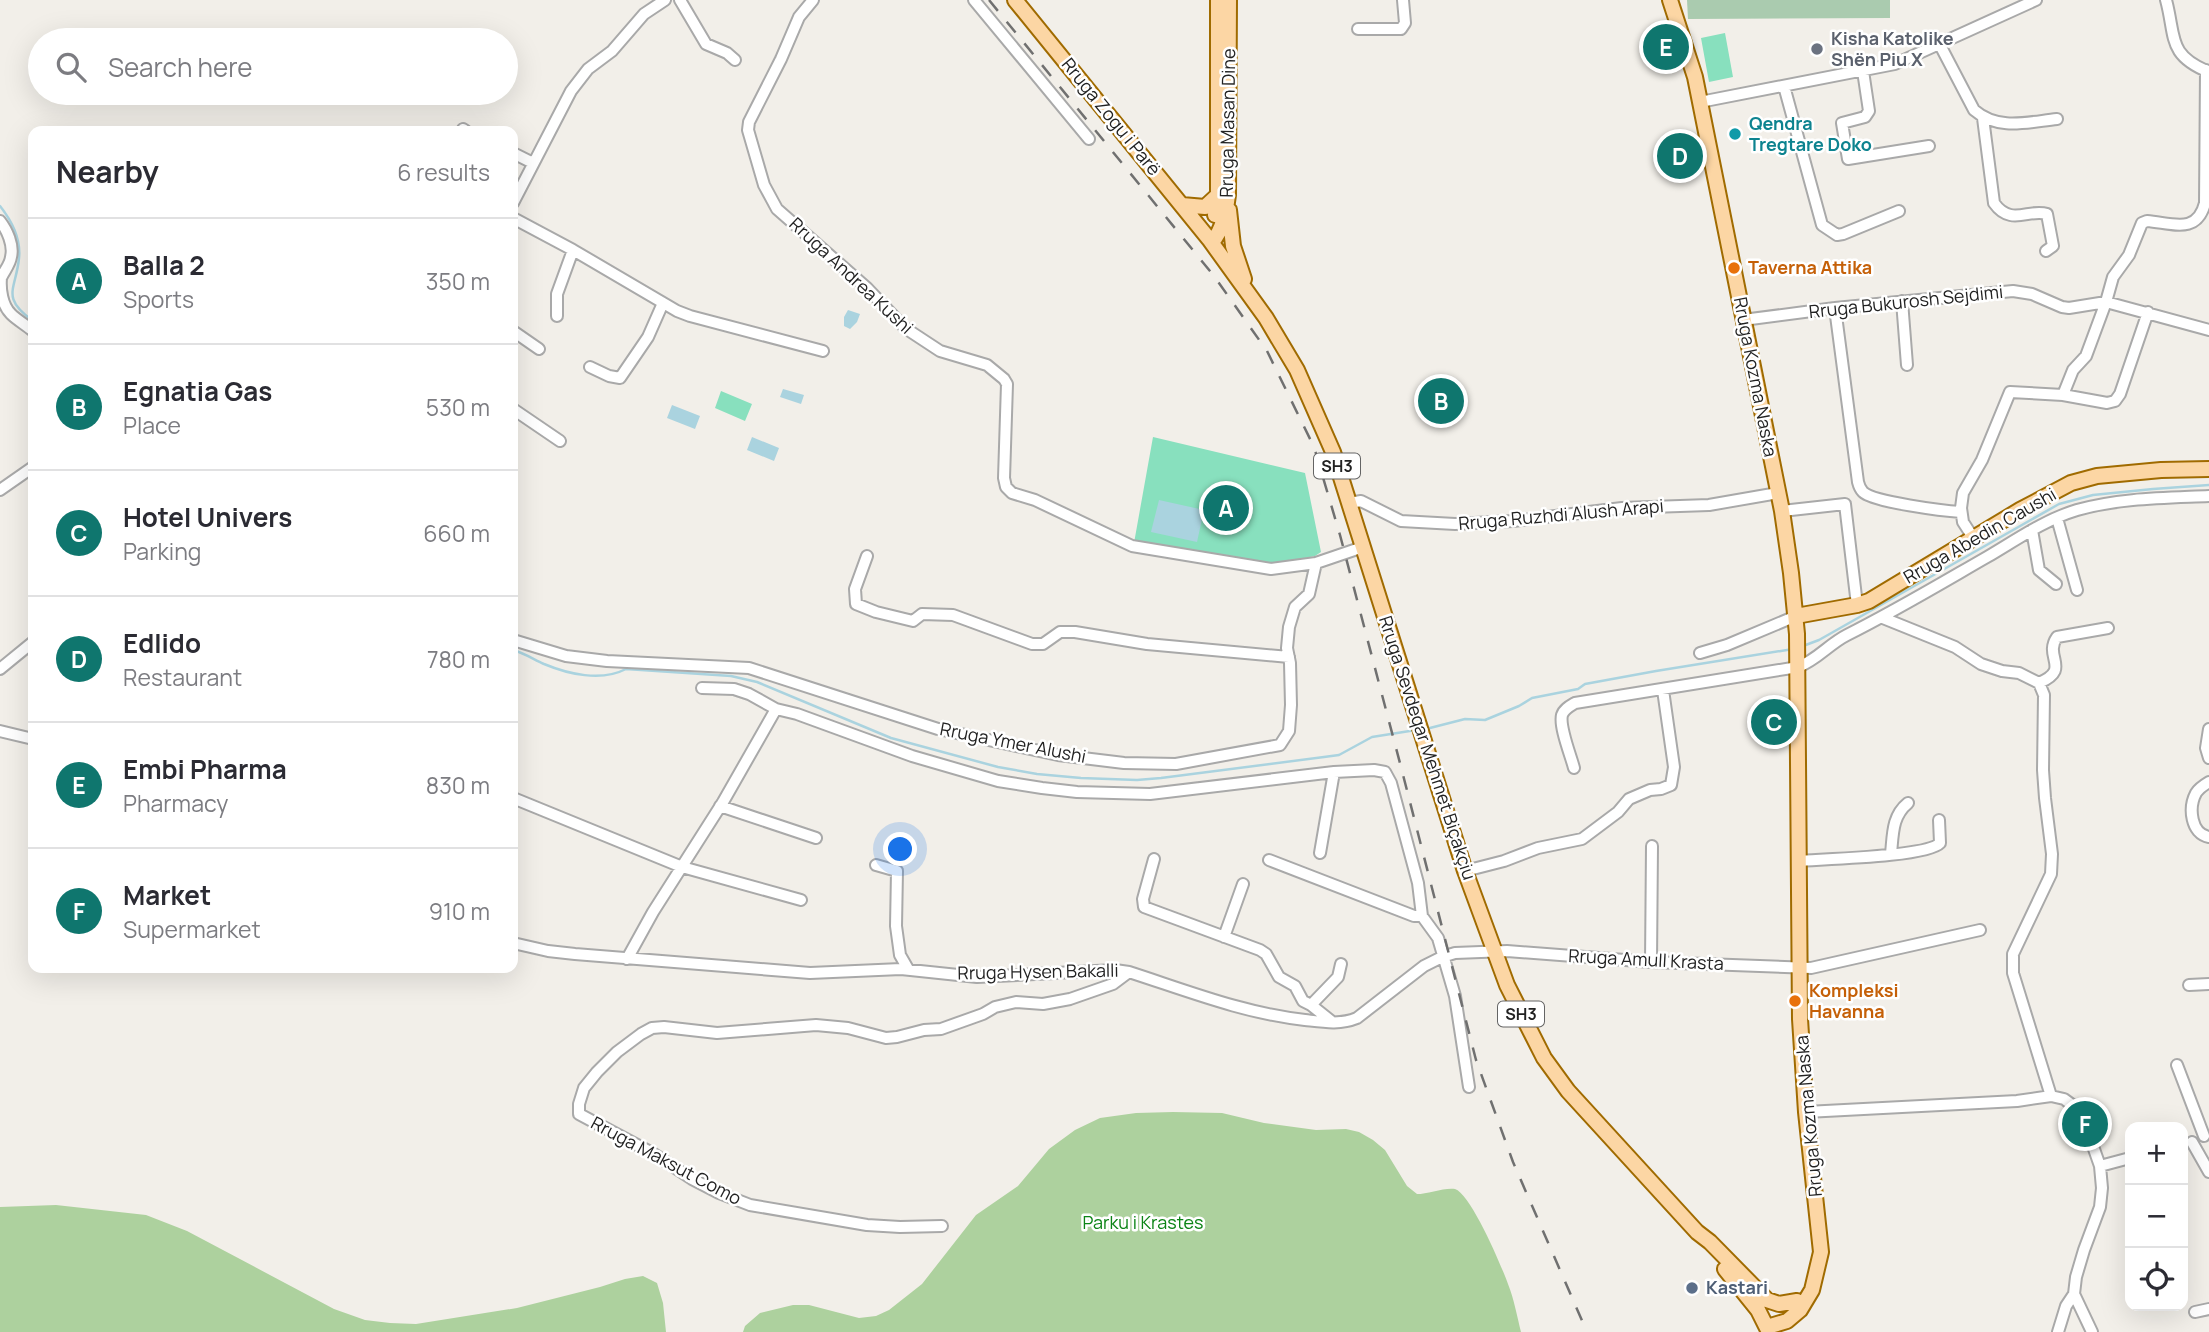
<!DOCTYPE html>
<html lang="en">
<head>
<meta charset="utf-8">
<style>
  body { margin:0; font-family:Manrope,sans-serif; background:#f2f2f3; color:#2b2b33 }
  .controls { position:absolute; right:21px; bottom:21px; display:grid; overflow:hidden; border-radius:14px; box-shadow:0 7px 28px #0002 }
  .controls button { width:63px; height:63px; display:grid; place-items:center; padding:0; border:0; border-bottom:2px solid #e1e1e2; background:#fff; color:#2b2b33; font:35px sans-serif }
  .you { position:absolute; left:901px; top:850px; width:24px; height:24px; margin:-18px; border:5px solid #fff; border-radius:50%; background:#1a73e8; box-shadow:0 0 0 10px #1a73e833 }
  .badge { display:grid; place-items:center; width:46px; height:46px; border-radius:50%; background:#0f766e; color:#fff; font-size:23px; font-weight:700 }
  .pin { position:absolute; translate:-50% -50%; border:4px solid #fff; box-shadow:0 2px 7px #0006 }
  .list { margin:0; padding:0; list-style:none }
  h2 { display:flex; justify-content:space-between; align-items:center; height:91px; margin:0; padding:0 28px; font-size:30px }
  h2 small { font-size:23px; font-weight:400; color:#7c7c81 }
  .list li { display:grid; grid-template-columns:46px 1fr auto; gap:21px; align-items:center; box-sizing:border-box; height:126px; padding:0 28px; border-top:2px solid #e1e1e2 }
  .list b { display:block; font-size:26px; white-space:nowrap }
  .list p { margin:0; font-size:23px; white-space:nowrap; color:#7c7c81 }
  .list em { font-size:23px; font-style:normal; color:#7c7c81 }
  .icon { flex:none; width:38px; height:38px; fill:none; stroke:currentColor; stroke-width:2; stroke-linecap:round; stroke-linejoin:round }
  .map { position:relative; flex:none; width:2209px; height:1332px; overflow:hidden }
  .search { position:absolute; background:#fff; box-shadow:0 7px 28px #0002; left:28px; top:28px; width:490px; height:77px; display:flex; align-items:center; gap:18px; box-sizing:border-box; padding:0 24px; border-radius:38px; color:#7c7c81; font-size:26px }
  .panel { position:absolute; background:#fff; box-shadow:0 7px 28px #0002; left:28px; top:126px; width:490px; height:847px; border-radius:14px }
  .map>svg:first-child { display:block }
</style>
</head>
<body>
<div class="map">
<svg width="2209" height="1332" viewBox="0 0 2209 1332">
  <rect width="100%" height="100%" fill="#f2efe9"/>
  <!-- forest -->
  <path fill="#add19e" d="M1173 1112 1222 1113 1264 1123 1316 1130 1346 1129 1359 1132 1373 1140 1385 1150 1407 1186 1417 1194C1427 1194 1446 1187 1455 1189 1471 1194 1502 1267 1508 1284 1514 1299 1517 1316 1521 1332H743L745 1326 760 1313 793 1305H809L859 1318 876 1316 889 1310 922 1284 976 1215 1018 1186 1049 1149 1075 1130 1100 1118 1136 1113Z
    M56 1205 146 1215 187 1231 334 1309 365 1320 390 1323 416 1324 517 1308 600 1287 625 1279 643 1276 657 1283 663 1303 666 1332H0V1207Z"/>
  <!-- cemetery -->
  <path fill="#aacbaf" d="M1687 0H1890V18L1688 19Z"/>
  <!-- pitch -->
  <path fill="#88e0be" d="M1725 33 1733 77 1709 82 1701 38Z
    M721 391 752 404 745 421 715 408Z
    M1153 437 1305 473 1321 552 1315 556 1272 565 1134 543Z"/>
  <!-- water -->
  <path fill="#aad3df" d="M848 310 860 314 857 322 850 329 844 326V317Z
    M783 389 804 395 801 404 780 397Z
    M672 405 700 416 695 429 667 418Z
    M752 437 779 448 774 461 747 450Z
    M1159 500 1204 510 1197 542 1151 532Z"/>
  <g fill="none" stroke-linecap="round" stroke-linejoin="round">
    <!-- stream -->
    <path stroke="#aad3df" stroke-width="2.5" d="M0 206C11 220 21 239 19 258 16 290 0 297 33 321
      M1803 646 1819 640 2059 504 2093 495 2153 489 2209 485
      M513 650C524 653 533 659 544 664 568 674 601 682 626 669L731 676 757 682 891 738 998 767 1037 774 1081 778 1137 780 1161 778 1324 757 1339 755 1372 737 1416 730
      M1426 729 1465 719 1485 720 1519 706 1532 698 1578 689 1585 684 1656 671 1793 649"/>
    <defs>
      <path id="minor" d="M680 0 706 44 727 53 735 60
        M813 0 799 17 781 59 749 122 748 130 764 185 777 209 867 288 905 328 940 351 987 365 1004 379 1007 384 1004 478 1006 487 1012 493 1035 500 1132 546 1271 569 1316 563
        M974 0 1089 139
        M2166 0C2176 37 2167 55 2209 72
        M1358 29H1401L1405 23 1403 0
        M1940 45 1974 110C1998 131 2028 122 2057 119
        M1863 71 1869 111 1865 117 1842 123 1848 159 1929 146
        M1784 86 1822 225 1837 235 1843 234 1899 211
        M1700 102 1895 64 2036 0
        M1983 118 1994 203C2011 227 2029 208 2047 214L2053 246 2046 251
        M463 129 466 131
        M513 153 533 163
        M513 203 571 91 588 69 612 51 644 14 665 0
        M513 218 573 250 677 311 690 316 823 351
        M0 221C7 230 14 245 11 257 10 265 4 271 1 278 0 289 2 305 11 314 17 320 26 325 33 331
        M1902 301 1907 365
        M1835 308 1858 482C1859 486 1860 489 1863 492 1873 502 1944 511 1961 512
        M557 316V294L573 250
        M1743 320 1835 308 2013 291 2032 294 2062 307 2069 308 2106 302 2209 330
        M513 331 539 349
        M590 367 609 376 620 378 648 337 663 303
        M2063 395 2073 370 2086 356 2106 302 2113 277 2129 255 2142 223 2147 221C2172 223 2197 235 2205 203L2206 70
        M513 409 560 441
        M0 490 33 467
        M1349 503 1361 501 1401 521 1455 524 1513 521 1622 508 1709 505 1778 493
        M1782 511 1845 504 1857 605
        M2057 518 2077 590
        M2032 530 2039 570 2056 584
        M1974 539 1963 522 1961 508 1963 493 1982 460 2010 392 2063 395 2107 403 2115 401 2120 394 2148 312
        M867 556 855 589 856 604 876 612 913 621 922 614 953 615 1032 644H1043L1060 632H1075L1147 644 1289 657
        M1883 618 1955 647 1981 664 2002 671 2019 673 2039 683 2044 695 2043 770 2045 798 2052 854 2051 874 2013 954V973L2051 1096 2064 1099 2075 1107 2088 1132 2100 1166 2102 1188 2100 1207 2084 1250 2076 1277 2074 1294 2092 1332
        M513 640 566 656 607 661 749 668 938 729 1058 755 1124 763 1176 764 1280 745 1289 731 1291 705 1290 663 1287 648 1289 627 1295 607 1309 594 1316 563 1363 547
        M1700 653 1727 645 1796 616
        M0 669 33 642
        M2039 683C2072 669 2043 657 2057 637L2108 628
        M702 688 734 689 749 694 776 709 797 714 912 756 998 781 1042 788 1077 792 1150 794 1334 772 1374 770 1385 772 1391 783 1418 883 1422 916 1438 938 1455 996 1469 1087
        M2209 729 2206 748 2209 758
        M0 731 33 739
        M1574 768C1571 756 1559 727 1562 715 1564 709 1570 706 1575 703L1798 667C1817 660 1829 644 1847 635 1895 611 1940 584 1987 557 2016 540 2044 520 2077 510 2119 498 2165 498 2209 496
        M2209 782C2204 785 2199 788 2196 793 2188 808 2191 834 2209 837
        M513 798 682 867 801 900
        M720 806 816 838
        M1320 853 1334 772
        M1891 854C1893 834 1892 816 1908 803
        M1154 859 1143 899 1144 907 1260 950 1266 954 1279 977 1295 986 1303 1001 1311 1005 1331 1021
        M1269 860 1414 916H1422
        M1798 861C1823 859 1927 857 1940 843L1939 820
        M876 865 897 871 896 926 900 955 908 969
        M1465 871 1504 861 1538 848 1582 839 1618 812 1629 799 1650 790 1661 789 1671 785 1674 767 1663 690
        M1224 937 1243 884
        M513 943 548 951 575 954 810 973 901 969 977 977 1115 970 1129 972C1188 991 1243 1013 1305 1020 1323 1022 1340 1025 1357 1018L1424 966 1442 957 1455 953 1507 951 1651 962 1811 968 1980 930
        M627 959 653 912 723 802 776 709
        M1651 962 1652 846
        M2189 985 2209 984
        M1311 1005 1338 977 1341 964
        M2177 1065 2204 1136
        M1806 1112 2017 1101 2051 1096
        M2192 1142 2209 1172
        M2100 1166 2130 1158
        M942 1226 900 1227 867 1225 750 1205 719 1193 692 1179 654 1154 579 1114V1104L584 1088 597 1072 617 1052 641 1034 652 1028 664 1027 717 1033 816 1025 848 1028 886 1038 897 1037 924 1030 941 1029 983 1014 995 1007 1016 1002 1043 1004 1070 999 1113 984 1129 972
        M2195 1312 2209 1309
        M2058 1332 2066 1306 2074 1294"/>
      <path id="major" d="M1015 0 1209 239 1266 318 1297 370 1333 452 1465 871 1507 985 1544 1058 1568 1091 1697 1232 1710 1242 1767 1300 1779 1304 1797 1301
        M1670 0 1695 77 1700 102 1782 511 1791 573 1797 634 1800 1019 1806 1112 1821 1252 1812 1290 1800 1310 1787 1321 1767 1327
        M1182 205 1205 207 1218 195
        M1229 210 1233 246 1244 279
        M1215 215 1218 202V0
        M1212 242C1223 230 1226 211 1228 195L1229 0
        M1796 616 1857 605 1869 601 2020 510 2071 483 2097 476 2161 470 2209 469
        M1725 1269 1758 1310 1769 1332"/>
    </defs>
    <!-- minor casing -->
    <use href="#minor" stroke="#a9a9a9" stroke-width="14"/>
    <!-- major casing -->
    <use href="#major" stroke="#a06b00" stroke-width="18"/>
    <!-- minor -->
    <use href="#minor" stroke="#fff" stroke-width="10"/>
    <!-- major -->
    <use href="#major" stroke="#fcd6a4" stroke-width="14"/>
    <!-- rail -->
    <path stroke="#707070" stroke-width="2.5" stroke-dasharray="14 14" stroke-linecap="butt" d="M989 0 1214 276 1267 351 1314 447 1340 535 1401 767 1476 1060 1513 1162 1587 1332"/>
  </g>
  <!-- markers -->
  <circle fill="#6b7280" stroke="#fff" stroke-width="2.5" cx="1817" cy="49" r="7"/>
  <circle fill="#0f9aa8" stroke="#fff" stroke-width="2.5" cx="1735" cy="134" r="7"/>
  <g fill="#e8710a" stroke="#fff" stroke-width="2.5">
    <circle cx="1734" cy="268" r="7"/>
    <circle cx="1795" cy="1001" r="7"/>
  </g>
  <circle fill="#5c6f8a" stroke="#fff" stroke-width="2.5" cx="1692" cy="1288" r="7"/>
  <g text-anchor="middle" stroke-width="5" stroke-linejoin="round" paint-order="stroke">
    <!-- shield labels -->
    <g fill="#fff" stroke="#646464" stroke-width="2">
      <rect x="1314" y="453.5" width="46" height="25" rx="5"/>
      <rect x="1498" y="1001.5" width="46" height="25" rx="5"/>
    </g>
    <g font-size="16" font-weight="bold" fill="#222">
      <text x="1337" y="472">SH3</text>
      <text x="1521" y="1020">SH3</text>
    </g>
    <!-- worship labels -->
    <g font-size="18" font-weight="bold" fill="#5b616d" stroke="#fff" text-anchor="start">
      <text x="1831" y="45">Kisha Katolike<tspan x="1831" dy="21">Shën Piu X</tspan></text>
    </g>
    <!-- street labels -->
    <g font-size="18" fill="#222" stroke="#fff">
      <text transform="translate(1111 117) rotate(51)" y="6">Rruga Zogu i Parë</text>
      <text transform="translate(1228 123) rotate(-89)" y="6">Rruga Masan Dine</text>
      <text transform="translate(851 276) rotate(43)" y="6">Rruga Andrea Kushi</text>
      <text transform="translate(1906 302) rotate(-6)" y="6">Rruga Bukurosh Sejdimi</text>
      <text transform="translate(1755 377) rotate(79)" y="6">Rruga Kozma Naska</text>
      <text transform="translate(1561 515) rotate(-5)" y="6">Rruga Ruzhdi Alush Arapi</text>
      <text transform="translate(1980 536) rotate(-30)" y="6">Rruga Abedin Caushi</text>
      <text transform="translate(1013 743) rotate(11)" y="6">Rruga Ymer Alushi</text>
      <text transform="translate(1427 748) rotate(72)" y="6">Rruga Sevdeqar Mehmet Biçakçiu</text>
      <text transform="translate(1646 960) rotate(3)" y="6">Rruga Amull Krasta</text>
      <text transform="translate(1038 972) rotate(-1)" y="6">Rruga Hysen Bakalli</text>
      <text transform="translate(1809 1116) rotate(-95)" y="6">Rruga Kozma Naska</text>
      <text transform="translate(666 1161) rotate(28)" y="6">Rruga Maksut Como</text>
    </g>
    <!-- culture labels -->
    <g font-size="18" font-weight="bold" fill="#0d838f" stroke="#fff" text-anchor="start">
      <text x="1749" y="130">Qendra<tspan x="1749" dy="21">Tregtare Doko</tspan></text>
    </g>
    <!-- food labels -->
    <g font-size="18" font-weight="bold" fill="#c56008" stroke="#fff" text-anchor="start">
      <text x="1748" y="274">Taverna Attika</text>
      <text x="1809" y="997">Kompleksi<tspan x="1809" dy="21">Havanna</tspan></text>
    </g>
    <!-- park labels -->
    <g font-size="18" fill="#0c8416" stroke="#fff">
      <text x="1143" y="1229">Parku i Krastes</text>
    </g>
    <!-- service labels -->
    <g font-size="18" font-weight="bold" fill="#4e5e75" stroke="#fff" text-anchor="start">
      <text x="1706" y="1294">Kastari</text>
    </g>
  </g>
</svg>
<div class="controls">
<button>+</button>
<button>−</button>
<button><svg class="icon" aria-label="locate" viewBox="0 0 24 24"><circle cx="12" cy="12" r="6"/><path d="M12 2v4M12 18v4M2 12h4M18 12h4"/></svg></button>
</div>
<div class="you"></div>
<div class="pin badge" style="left:1226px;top:508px">A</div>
<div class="pin badge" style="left:1441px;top:401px">B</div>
<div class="pin badge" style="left:1774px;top:722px">C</div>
<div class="pin badge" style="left:1680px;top:156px">D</div>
<div class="pin badge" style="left:1666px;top:47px">E</div>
<div class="pin badge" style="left:2085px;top:1124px">F</div>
<div class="search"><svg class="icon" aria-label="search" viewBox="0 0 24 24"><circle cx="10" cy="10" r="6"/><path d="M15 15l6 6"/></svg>Search here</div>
<section class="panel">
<h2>Nearby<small>6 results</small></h2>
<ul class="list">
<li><span class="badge">A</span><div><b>Balla 2</b><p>Sports</p></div><em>350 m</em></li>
<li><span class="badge">B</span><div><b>Egnatia Gas</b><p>Place</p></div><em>530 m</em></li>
<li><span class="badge">C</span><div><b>Hotel Univers</b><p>Parking</p></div><em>660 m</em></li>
<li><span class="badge">D</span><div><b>Edlido</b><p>Restaurant</p></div><em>780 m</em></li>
<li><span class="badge">E</span><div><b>Embi Pharma</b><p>Pharmacy</p></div><em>830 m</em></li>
<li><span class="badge">F</span><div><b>Market</b><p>Supermarket</p></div><em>910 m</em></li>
</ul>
</section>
</div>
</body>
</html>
